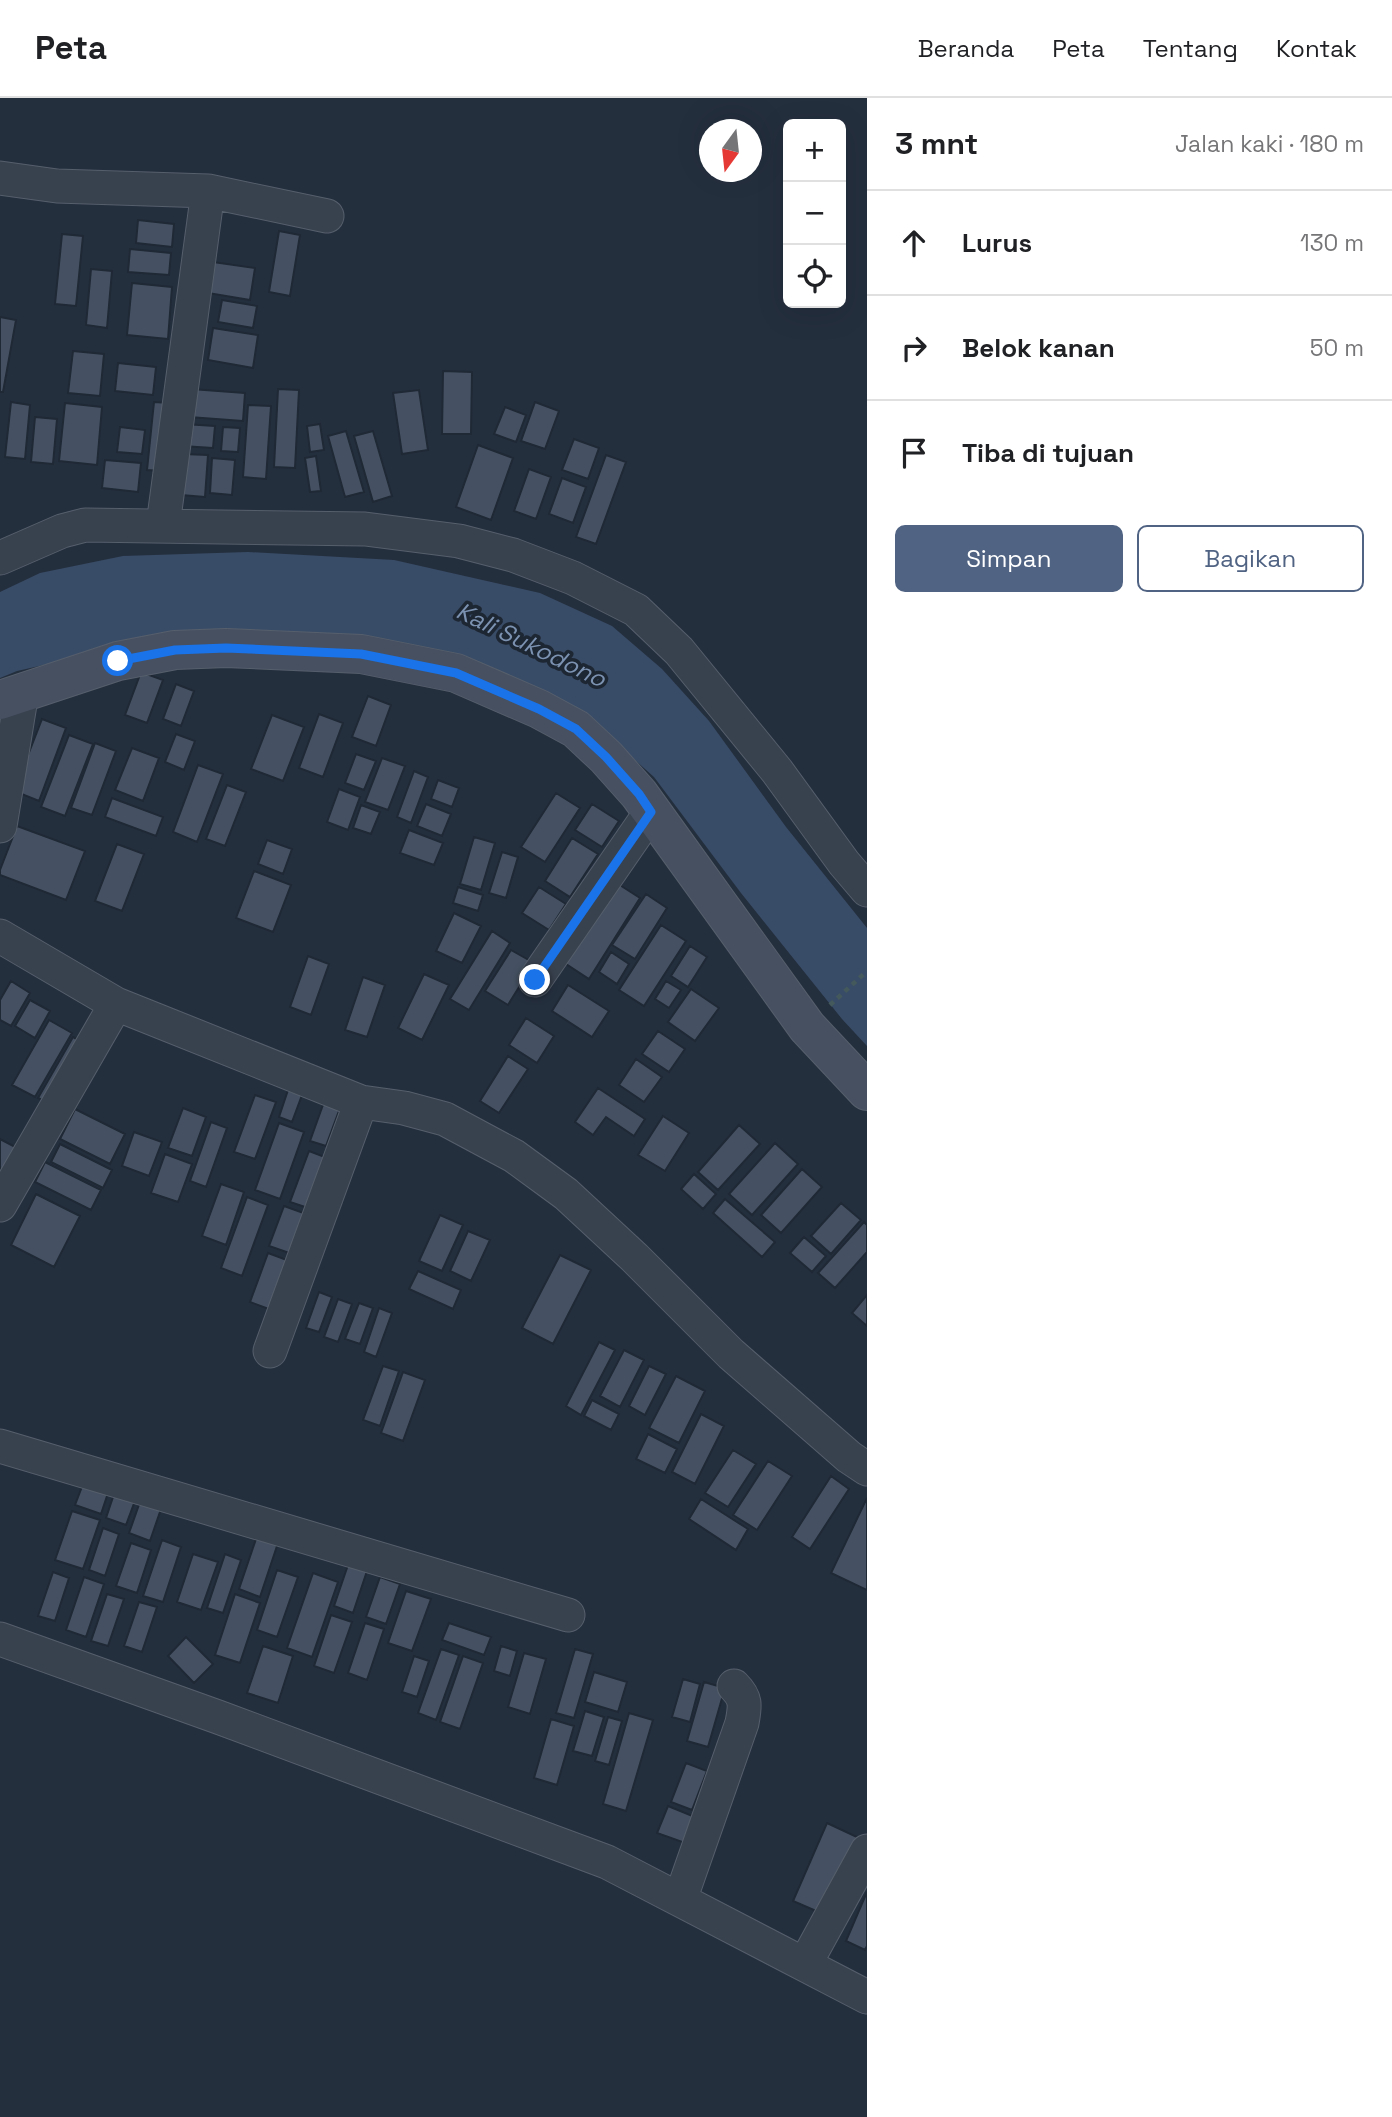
<!DOCTYPE html>
<html lang="id">
<head>
<meta charset="utf-8">
<style>
  body { margin:0; font-family:"Space Grotesk",sans-serif; background:#f6f6f6; color:#202124 }
  .controls { position:absolute; right:21px; top:21px; display:grid; overflow:hidden; border-radius:10px; box-shadow:0 7px 28px #0002 }
  .controls button { width:63px; height:63px; display:grid; place-items:center; padding:0; border:0; border-bottom:2px solid #e0e0e0; background:#fff; color:#202124; font:35px sans-serif }
  .compass { position:absolute; left:699px; top:21px; width:63px; height:63px; border-radius:50%; background:#fff; box-shadow:0 7px 28px #0002; rotate:195deg }
  .stop { position:absolute; width:21px; height:21px; margin:-16px; border:5px solid #1a73e8; border-radius:50%; background:#fff }
  .stop.end { background:#1a73e8; border-color:#fff; box-shadow:0 2px 7px #0008 }
  .list { margin:0; padding:0; list-style:none }
  h2 { display:flex; justify-content:space-between; align-items:center; height:91px; margin:0; padding:0 28px; font-size:30px }
  h2 small { font-size:23px; font-weight:400; color:#757577 }
  .list li { display:grid; grid-template-columns:46px 1fr auto; gap:21px; align-items:center; box-sizing:border-box; height:105px; padding:0 28px; border-top:2px solid #e0e0e0 }
  .list b { display:block; font-size:26px; white-space:nowrap }
  .list em { font-size:23px; font-style:normal; color:#757577 }
  .actions { display:flex; gap:14px; padding:21px 28px }
  .actions a { flex:1; padding:16px 0; border:2px solid #506383; border-radius:10px; text-align:center; font-size:24px; color:#506383 }
  .actions .main { background:#506383; color:#fff }
  .icon { flex:none; width:38px; height:38px; fill:none; stroke:currentColor; stroke-width:2; stroke-linecap:round; stroke-linejoin:round }
  .map { position:relative; flex:none; width:867px; height:2019px; overflow:hidden }
  header { display:flex; align-items:center; gap:42px; box-sizing:border-box; height:98px; padding:0 35px; background:#fff; border-bottom:2px solid #e0e0e0 }
  header strong { font-size:33px }
  nav { display:flex; gap:38px; margin-inline-start:auto; font-size:24px }
  main { display:flex }
  aside { flex:1; background:#fff }
  .map>svg:first-child { display:block }
</style>
</head>
<body>
<header>
<strong>Peta</strong>
<nav><a>Beranda</a><a>Peta</a><a>Tentang</a><a>Kontak</a></nav>
</header>
<main>
<div class="map">
<svg width="867" height="2019" viewBox="0 0 867 2019">
  <rect width="100%" height="100%" fill="#242f3e"/>
  <!-- water -->
  <path fill="#394c67" d="M248 454 394 462 540 495 612 528 662 571 709 623 786 729 867 830V948L842 921 741 795 654 679 588 620 335 540 204 531 17 573 0 580V494L40 475 123 458Z"/>
  <!-- building -->
  <path fill="#455162" stroke="#1f2835" stroke-width="2" d="M138 122 174 126 172 149 136 145Z
    M279 133 300 137 290 198 269 194Z
    M62 136 83 138 76 208 55 206Z
    M130 151 171 155 169 177 128 174Z
    M213 164 255 170 250 202 208 195Z
    M91 171 112 173 107 230 86 227Z
    M132 185 172 189 168 241 127 237Z
    M222 202 257 208 253 230 218 224Z
    M0 219 16 222 3 294H0Z
    M213 230 258 237 253 270 208 262Z
    M73 253 104 256 100 298 68 295Z
    M118 265 156 269 153 297 115 293Z
    M443 273 472 274 471 336H442Z
    M191 291 245 295 243 323 189 319Z
    M278 291 299 292 295 370 274 369Z
    M419 292 428 352 402 356 393 295Z
    M11 304 30 307 25 361 5 359Z
    M154 304 170 305 163 373 147 372Z
    M535 304 559 313 545 351 521 343Z
    M65 305 102 309 97 367 59 363Z
    M248 307 271 308 266 381 243 379Z
    M505 309 526 317 516 344 494 336Z
    M35 319 57 321 53 366 31 364Z
    M184 326 215 328 213 350 182 348Z
    M320 326 324 352 310 354 307 328Z
    M120 329 145 332 142 356 117 354Z
    M223 329 240 330 238 354 221 353Z
    M346 333 364 394 345 399 328 338Z
    M373 333 392 398 373 404 354 338Z
    M574 341 599 350 588 381 562 372Z
    M478 347 513 360 491 422 456 409Z
    M184 356 208 357 205 399 181 397Z
    M606 357 626 364 596 446 576 439Z
    M316 358 321 393 310 394 305 360Z
    M212 360 235 362 232 397 210 395Z
    M105 362 141 365 138 394 102 390Z
    M529 371 551 379 536 421 514 413Z
    M562 380 586 389 573 425 549 416Z
    M141 574 163 582 147 625 125 617Z
    M176 586 194 593 181 628 163 621Z
    M368 598 391 607 376 648 352 639Z
    M319 616 343 625 323 679 299 670Z
    M272 617 304 629 283 683 251 671Z
    M42 621 66 630 39 703 14 693Z
    M176 636 195 643 184 672 165 664Z
    M69 637 93 646 65 718 41 709Z
    M95 645 116 653 92 717 71 710Z
    M132 650 159 660 143 703 115 692Z
    M356 656 376 663 364 692 345 685Z
    M382 660 405 668 388 712 365 704Z
    M198 667 223 676 197 744 173 734Z
    M414 673 428 679 411 725 397 719Z
    M438 682 459 690 452 709 431 701Z
    M227 687 246 694 225 748 206 741Z
    M339 691 360 699 348 732 327 724Z
    M556 695 580 710 545 764 521 749Z
    M112 700 163 719 156 738 105 719Z
    M426 706 451 716 442 738 417 728Z
    M592 706 619 723 602 749 575 732Z
    M361 707 380 714 371 736 353 730Z
    M17 728 85 753 66 802 0 777V772Z
    M409 732 443 745 434 767 400 755Z
    M474 739 495 745 481 792 460 786Z
    M572 740 598 756 570 799 545 783Z
    M267 742 292 751 283 776 258 766Z
    M117 746 144 756 122 813 95 803Z
    M502 754 518 759 506 800 489 795Z
    M254 773 291 787 273 834 236 820Z
    M612 782 640 800 589 881 560 862Z
    M458 789 483 797 478 813 453 805Z
    M539 789 566 806 549 832 522 815Z
    M646 796 667 810 635 861 612 847Z
    M454 815 481 828 462 865 436 853Z
    M661 827 686 843 644 908 619 892Z
    M492 833 510 845 469 912 450 901Z
    M690 848 707 859 688 889 671 878Z
    M511 852 534 865 508 907 485 893Z
    M611 854 629 866 617 886 599 874Z
    M308 858 329 866 311 917 290 909Z
    M424 876 449 887 422 942 398 930Z
    M363 879 385 887 367 939 345 932Z
    M11 883 30 895 11 928 0 922V902Z
    M666 883 681 892 669 910 655 901Z
    M568 887 609 913 592 939 552 913Z
    M691 891 719 910 695 943 668 924Z
    M30 902 50 913 35 940 15 928Z
    M526 920 554 938 537 965 509 947Z
    M49 922 72 935 35 999 12 987Z
    M658 933 685 951 669 974 642 956Z
    M73 939 88 947 54 1008 38 1000Z
    M508 958 528 971 499 1015 480 1003Z
    M636 961 662 979 644 1004 619 987Z
    M598 990 645 1021 634 1038 606 1019 593 1037 575 1024Z
    M288 992 302 997 292 1024 279 1019Z
    M255 997 276 1004 255 1061 234 1054Z
    M324 1004 340 1010 326 1048 310 1043Z
    M183 1010 206 1019 192 1058 168 1050Z
    M75 1011 125 1036 110 1066 60 1041Z
    M663 1018 689 1035 665 1073 638 1057Z
    M211 1024 227 1030 206 1089 190 1083Z
    M279 1025 304 1034 280 1101 255 1092Z
    M739 1027 760 1046 718 1092 698 1074Z
    M134 1034 162 1044 149 1078 122 1068Z
    M0 1041 21 1052 0 1076Z
    M775 1045 798 1066 752 1117 729 1096Z
    M60 1046 112 1072 103 1090 51 1064Z
    M309 1053 330 1061 311 1111 290 1104Z
    M165 1056 192 1066 178 1104 151 1095Z
    M45 1064 101 1092 91 1112 35 1084Z
    M802 1071 822 1089 781 1135 761 1117Z
    M694 1076 716 1096 703 1111 681 1091Z
    M221 1086 244 1094 226 1147 202 1138Z
    M36 1096 80 1118 54 1169 11 1147Z
    M247 1099 268 1107 242 1178 221 1170Z
    M725 1101 775 1144 762 1159 713 1115Z
    M841 1105 861 1122 831 1156 811 1138Z
    M284 1108 312 1118 298 1158 269 1148Z
    M440 1117 463 1127 442 1173 419 1163Z
    M864 1124 867 1127V1154L835 1190 818 1175Z
    M468 1133 490 1142 471 1183 450 1173Z
    M804 1139 826 1158 812 1174 790 1155Z
    M268 1155 295 1165 277 1214 250 1204Z
    M560 1157 591 1172 553 1246 522 1230Z
    M418 1173 461 1192 453 1211 409 1191Z
    M319 1194 332 1199 319 1234 306 1230Z
    M867 1197V1228L852 1215Z
    M338 1201 352 1206 338 1244 324 1239Z
    M359 1205 373 1210 360 1246 345 1241Z
    M379 1210 392 1215 376 1259 364 1254Z
    M599 1244 615 1252 581 1317 566 1308Z
    M624 1252 644 1262 620 1309 600 1298Z
    M383 1268 399 1273 380 1328 363 1322Z
    M649 1268 666 1276 645 1317 629 1308Z
    M403 1274 425 1282 403 1343 381 1335Z
    M676 1278 705 1293 679 1345 649 1330Z
    M592 1302 619 1316 611 1332 584 1318Z
    M701 1316 724 1328 695 1386 672 1374Z
    M648 1336 677 1351 665 1375 636 1361Z
    M733 1352 756 1366 728 1409 705 1395Z
    M768 1363 792 1378 757 1432 733 1417Z
    M831 1378 849 1391 810 1451 792 1439Z
    M83 1386 108 1395 101 1416 75 1407Z
    M115 1393 136 1400 126 1427 106 1420Z
    M867 1400V1492L831 1475Z
    M141 1401 162 1408 150 1443 129 1435Z
    M701 1401 748 1431 736 1452 689 1421Z
    M72 1413 100 1422 83 1471 55 1462Z
    M103 1430 119 1436 105 1478 89 1472Z
    M257 1438 278 1445 260 1499 239 1491Z
    M162 1442 181 1449 163 1504 143 1498Z
    M131 1445 151 1452 137 1495 116 1488Z
    M193 1456 218 1464 201 1512 177 1504Z
    M225 1456 241 1462 223 1515 207 1510Z
    M348 1467 367 1473 353 1515 334 1508Z
    M277 1472 298 1479 277 1539 257 1532Z
    M53 1474 69 1480 55 1523 38 1518Z
    M313 1475 338 1484 312 1559 287 1550Z
    M84 1479 104 1486 86 1539 66 1532Z
    M380 1479 400 1486 386 1526 366 1519Z
    M406 1493 431 1501 412 1553 388 1545Z
    M107 1496 124 1501 108 1548 91 1543Z
    M235 1496 260 1505 240 1565 215 1557Z
    M139 1504 157 1509 142 1554 124 1548Z
    M331 1517 352 1524 334 1575 314 1568Z
    M365 1525 384 1531 367 1582 348 1575Z
    M449 1525 491 1539 484 1557 442 1542Z
    M186 1539 213 1566 194 1585 168 1558Z
    M263 1548 293 1558 278 1605 247 1595Z
    M501 1548 517 1553 510 1578 494 1573Z
    M441 1551 459 1557 436 1622 418 1615Z
    M575 1551 593 1556 574 1620 556 1615Z
    M524 1555 546 1561 530 1616 508 1609Z
    M414 1558 429 1563 417 1599 402 1594Z
    M463 1558 483 1565 460 1631 440 1624Z
    M594 1574 627 1584 618 1614 585 1604Z
    M683 1581 700 1586 690 1624 672 1619Z
    M704 1584 725 1590 708 1649 687 1643Z
    M585 1613 604 1619 592 1658 573 1653Z
    M629 1615 653 1622 626 1713 603 1706Z
    M608 1619 622 1623 609 1667 595 1663Z
    M551 1621 574 1628 557 1687 534 1680Z
    M686 1665 707 1673 692 1712 671 1704Z
    M668 1708 695 1719 685 1745 657 1735Z
    M827 1725 857 1739 823 1816 793 1803Z
    M867 1794V1848L865 1852 846 1843Z"/>
  <g fill="none" stroke-linecap="round" stroke-linejoin="round">
    <defs>
      <path id="minor" d="M0 80 57 88 208 93 327 118
        M163 427 208 93
        M0 460 62 433 85 427 365 431 459 443 513 457 573 480 636 512 679 553 777 673 844 765 867 792
        M0 728 22 594
        M0 838 116 906 361 1004 404 1010 445 1021 514 1058 566 1096 635 1160 731 1256 849 1359 867 1371
        M535 882 651 714
        M0 1107 116 906
        M270 1253 361 1004
        M0 1348 568 1517
        M0 1541 218 1619 607 1764 867 1899
        M680 1802 742 1625C745 1608 747 1601 734 1588
        M805 1866 867 1753"/>
      <path id="secondary" d="M0 602 118 563 175 552 226 550 361 556 456 575 539 611 576 631 606 659 639 696 807 929 867 993"/>
    </defs>
    <!-- minor casing -->
    <use href="#minor" stroke="#565f6c" stroke-width="35"/>
    <!-- secondary casing -->
    <use href="#secondary" stroke="#565f6c" stroke-width="40"/>
    <!-- path -->
    <path stroke="#44595c" stroke-width="4.5" stroke-dasharray="5 5" stroke-linecap="butt" d="M830 907 867 873"/>
    <!-- minor -->
    <use href="#minor" stroke="#38414e" stroke-width="33"/>
    <!-- secondary -->
    <use href="#secondary" stroke="#465061" stroke-width="38"/>
  </g>
  <g fill="none" stroke-linecap="round" stroke-linejoin="round">
    <!-- route -->
    <path stroke="#1a73e8" stroke-width="9" d="M118 563 175 552 226 550 361 556 456 575 539 611 576 631 606 659 639 696 651 714 535 882"/>
  </g>
  <g text-anchor="middle" stroke-width="7" stroke-linejoin="round" paint-order="stroke">
    <!-- water labels -->
    <g font-size="24" font-style="italic" fill="#7c92b1" stroke="#1d2633">
      <text transform="translate(531 547) rotate(26)" y="8">Kali Sukodono</text>
    </g>
  </g>
</svg>
<div class="controls">
<button>+</button>
<button>−</button>
<button><svg class="icon" aria-label="locate" viewBox="0 0 24 24"><circle cx="12" cy="12" r="6"/><path d="M12 2v4M12 18v4M2 12h4M18 12h4"/></svg></button>
</div>
<svg class="compass" viewBox="-18 -18 36 36"><path d="M0-13l5 13h-10z" fill="#e53935"/><path d="M0 13l5-13h-10z" fill="#757577"/></svg>
<div class="stop" style="left:118px;top:563px"></div>
<div class="stop end" style="left:535px;top:882px"></div>
</div>
<aside>
<h2>3 mnt<small>Jalan kaki · 180 m</small></h2>
<ul class="list">
<li><svg class="icon" aria-label="ahead" viewBox="0 0 24 24"><path d="M12 20V5M6 11l6-6 6 6"/></svg><div><b>Lurus</b></div><em>130 m</em></li>
<li><svg class="icon" aria-label="right" viewBox="0 0 24 24"><path d="M7 20v-9h11M14 6l5 5-5 5"/></svg><div><b>Belok kanan</b></div><em>50 m</em></li>
<li><svg class="icon" aria-label="arrive" viewBox="0 0 24 24"><path d="M6 21V4h12l-3 4 3 4H6"/></svg><div><b>Tiba di tujuan</b></div></li>
</ul>
<div class="actions"><a class="main">Simpan</a><a>Bagikan</a></div>
</aside>
</main>
</body>
</html>
